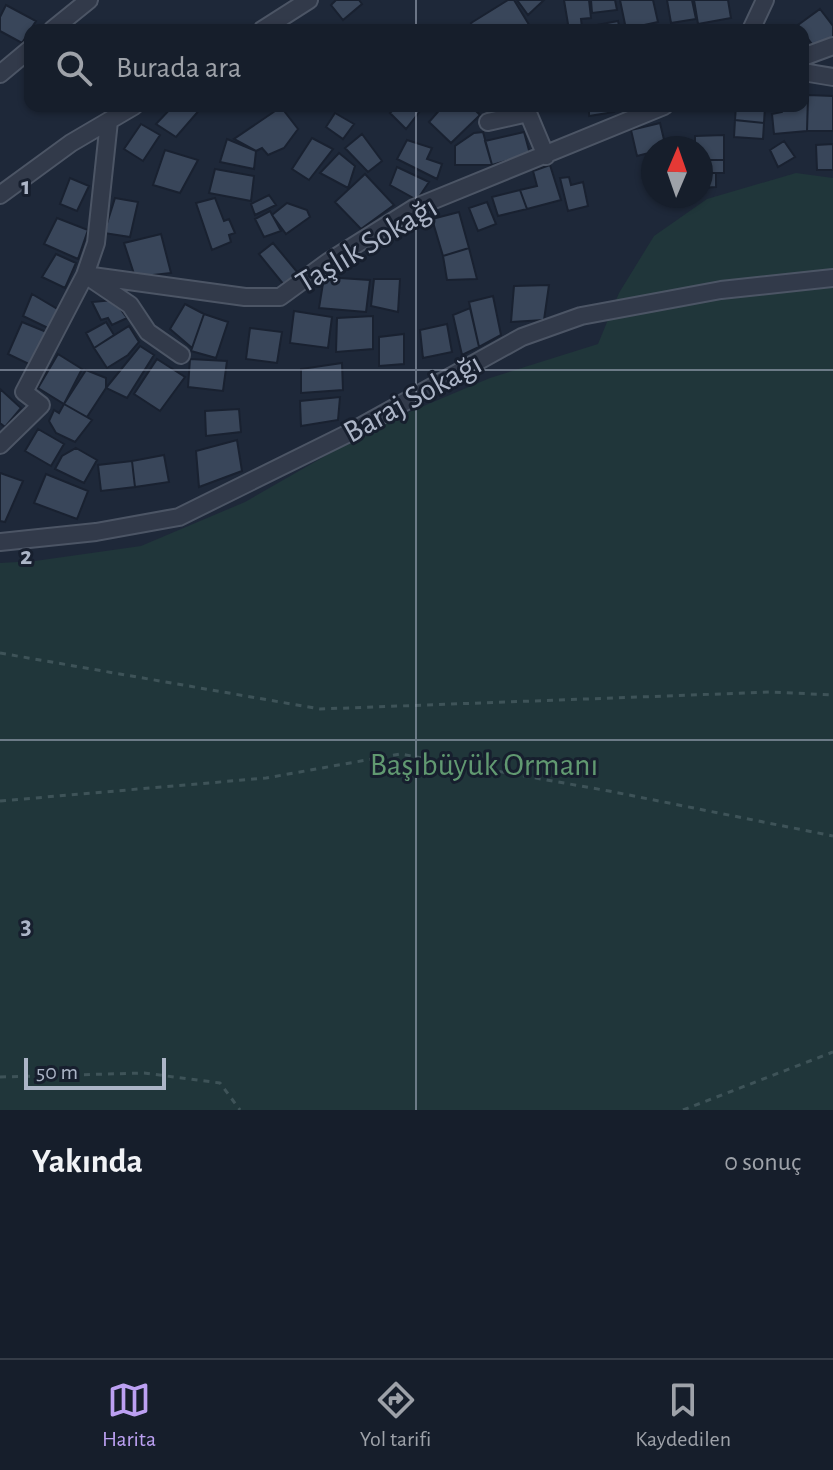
<!DOCTYPE html>
<html lang="tr">
<head>
<meta charset="utf-8">
<style>
  body { margin:0; font-family:"Alegreya Sans",sans-serif; background:#1f2733; color:#f1f3f6 }
  .compass { position:absolute; left:641px; top:136px; width:72px; height:72px; border-radius:50%; background:#161e2b; box-shadow:0 2px 6px #0004; rotate:2deg }
  .scale { position:absolute; left:24px; bottom:20px; width:142px; box-sizing:border-box; padding-left:8px; border:4px solid #acb5c7; border-top:0; font-size:22px; line-height:28px; white-space:nowrap; color:#acb5c7; -webkit-text-stroke:6px #171f2e; paint-order:stroke }
  .list { margin:0; padding:0; list-style:none }
  h2 { display:flex; justify-content:space-between; align-items:center; height:104px; margin:0; padding:0 32px; font-size:34px }
  h2 small { font-size:26px; font-weight:400; color:#9ea2a9 }
  .icon { flex:none; width:44px; height:44px; fill:none; stroke:currentColor; stroke-width:2; stroke-linecap:round; stroke-linejoin:round }
  .map { position:relative; flex:none; width:833px; height:1110px; overflow:hidden }
  .search { position:absolute; background:#161e2b; box-shadow:0 2px 6px #0004; left:24px; right:24px; top:24px; height:88px; display:flex; align-items:center; gap:20px; box-sizing:border-box; padding:0 28px; border-radius:16px; color:#9ea2a9; font-size:30px }
  .sheet { height:248px; background:#161e2b }
  nav { display:flex; justify-content:space-around; align-items:center; box-sizing:border-box; height:112px; border-top:2px solid #353c47; background:#161e2b; font-size:22px; color:#9ea2a9 }
  nav a { display:grid; justify-items:center; gap:4px }
  nav .on { color:#bca0f2 }
  .map>svg:first-child { display:block }
</style>
</head>
<body>
<div class="map">
<svg width="833" height="1110" viewBox="0 0 833 1110">
  <rect width="100%" height="100%" fill="#1e2839"/>
  <!-- green -->
  <path fill="#20363a" d="M796 173 833 178V1110H0V563L35 561 141 546 245 502 381 424 490 378 598 344 619 293 654 236 707 199Z"/>
  <!-- building -->
  <path fill="#39465a" stroke="#192130" stroke-width="2" d="M336 0H359L362 4 343 20 331 5Z
    M508 0H514L531 28 475 30 471 23Z
    M517 0H544L528 15Z
    M564 0H589L591 18 581 19 582 28 569 30Z
    M591 0H615L617 10 592 13Z
    M620 0H653L658 22 626 29Z
    M667 0H692L696 19 671 23Z
    M694 0H728L731 18 698 24Z
    M6 5 36 21 22 43 0 31V17Z
    M820 9 833 26V38L814 47 798 25Z
    M618 21 620 30H586V27Z
    M808 95 833 96V131H807Z
    M808 100 807 131 774 134 772 114 782 112 783 106H803V101Z
    M173 106 202 107 176 137 156 124Z
    M397 106H416L421 110 406 129 390 113Z
    M443 106H471L480 115 451 143 429 122Z
    M589 106H613L614 112 589 116Z
    M736 106H765L764 123 735 120Z
    M281 107 298 129 284 148 268 155 262 148 256 151 234 139Z
    M335 113 354 124 343 139 326 127Z
    M735 120 764 123 763 139 734 137Z
    M660 123 666 148H653V152L637 156 631 130Z
    M141 124 160 135 143 161 124 149Z
    M483 132 492 165H455V146L474 133Z
    M524 132 530 154 492 165 485 141Z
    M362 134 382 161 368 172 345 148Z
    M724 135V160H701V148H695V136Z
    M312 138 333 149 309 180 292 169Z
    M227 139 256 151 254 169 220 162Z
    M407 140 432 148 427 159 442 164 437 179 397 159Z
    M784 141 795 157 778 167 770 150Z
    M833 144V170H817L816 145Z
    M165 150 198 160 180 193 153 185Z
    M339 153 355 166 348 188 320 173Z
    M701 160H724V173H701Z
    M550 165 561 200 527 209 520 190 537 186 533 171Z
    M397 167 429 182 417 200 390 185Z
    M215 169 254 176 251 201 209 193Z
    M701 173H716V187L701 188Z
    M365 174 394 205 361 229 335 202Z
    M569 177 571 185 583 182 588 206 568 211 560 178Z
    M70 178 89 186 77 211 60 204Z
    M520 190 527 209 498 216 492 197Z
    M269 195 276 205 255 215 251 204Z
    M115 198 138 202 130 237 104 233Z
    M215 198 224 221 229 219 235 233 229 235 231 242 212 250 196 203Z
    M487 202 496 224 478 231 469 208Z
    M287 203 307 210 310 217 286 234 272 215Z
    M270 211 281 231 264 237 255 219Z
    M459 212 469 248 443 256 432 219Z
    M57 218 88 230 78 259 44 244Z
    M161 234 171 273 135 277 124 243Z
    M273 243 298 273 284 285 259 254Z
    M469 248 477 279 447 280 443 256Z
    M56 254 76 263 65 288 42 277Z
    M324 277 370 280 366 312 319 308Z
    M374 279H400L398 312 371 306Z
    M549 285 544 320 511 322 514 286Z
    M32 294 59 310 50 329 23 316Z
    M493 296 501 335 479 347 469 302Z
    M114 300 127 318 112 325 108 318 101 320 92 302Z
    M185 304 204 314 192 348 170 329Z
    M470 308 479 347 462 355 453 315Z
    M294 311 332 317 328 348 290 343Z
    M204 314 228 322 216 358 191 351Z
    M373 316V349L336 352 337 318Z
    M22 322 49 333 35 367 8 354Z
    M106 322 114 335 94 348 86 333Z
    M447 324 452 352 423 358 420 330Z
    M129 326 139 342 128 355 107 368 94 348Z
    M250 328 282 332 277 363 246 359Z
    M404 334V364L379 366V337Z
    M140 346 154 355 127 398 106 388Z
    M58 354 82 369 64 404 38 388Z
    M157 359 185 377 160 411 134 394Z
    M190 359 227 361 223 391 188 387Z
    M342 363 343 390 301 393V369Z
    M86 370 106 378V388L87 417 64 404Z
    M0 389 21 408 5 427 0 423Z
    M340 397 338 420 301 426 300 401Z
    M64 404 92 420 75 442 56 433 49 421 54 410 59 413Z
    M239 409 241 432 206 436 205 411Z
    M38 429 64 444 51 466 25 451Z
    M237 440 242 471 199 487 196 451Z
    M76 448 97 460 84 483 55 469 62 456Z
    M164 455 169 482 135 487 132 461Z
    M132 461 135 487 101 491 98 465Z
    M0 473 23 481 5 522 0 521Z
    M46 474 88 491 77 519 34 503Z"/>
  <g fill="none" stroke-linecap="round" stroke-linejoin="round">
    <defs>
      <path id="minor" d="M52 30 89 0
        M262 30 309 0
        M751 30 765 0
        M803 57 833 46
        M803 72 833 77
        M0 74 30 49
        M488 122 528 113 546 156
        M0 195 71 143 134 106
        M85 275 245 297H280L328 262 414 208 664 106
        M90 278 130 305 148 332 181 355
        M0 445 41 405 24 392 85 275 96 243 109 121
        M0 542 96 532 179 517 347 434 522 337 581 316 721 290 833 278"/>
    </defs>
    <!-- minor casing -->
    <use href="#minor" stroke="#4c5565" stroke-width="20"/>
    <!-- path -->
    <path stroke="#3e5358" stroke-width="3" stroke-dasharray="6 6" stroke-linecap="butt" d="M0 653 320 709 772 692 833 695
      M0 801 266 778 400 754 609 791 833 836
      M0 1077 144 1073 220 1083 240 1110
      M683 1110 833 1052"/>
    <!-- minor -->
    <use href="#minor" stroke="#323a4a" stroke-width="16"/>
  </g>
  <!-- grid -->
  <path fill="none" stroke="#acb5c7" stroke-width="2" stroke-opacity="0.55" d="M416 0V30M416 106V1110M0 370H833M0 740H833"/>
  <g text-anchor="middle" stroke-width="6" stroke-linejoin="round" paint-order="stroke">
    <!-- street labels -->
    <g font-size="32" fill="#acb5c7" stroke="#171f2e">
      <text transform="translate(366 244) rotate(-31)" y="11">Taşlık Sokağı</text>
      <text transform="translate(412 397) rotate(-29)" y="11">Baraj Sokağı</text>
    </g>
    <!-- park labels -->
    <g font-size="32" fill="#619971" stroke="#171f2e">
      <text x="484" y="775">Başıbüyük Ormanı</text>
    </g>
  </g>
  <g font-size="26" text-anchor="middle" font-weight="bold" fill="#acb5c7" stroke="#171f2e" stroke-width="6" stroke-linejoin="round" paint-order="stroke">
    <text x="26" y="194">1</text>
    <text x="26" y="564">2</text>
    <text x="26" y="934">3</text>
  </g>
</svg>
<svg class="compass" viewBox="-18 -18 36 36"><path d="M0-13l5 13h-10z" fill="#e53935"/><path d="M0 13l5-13h-10z" fill="#9ea2a9"/></svg>
<div class="scale">50 m</div>
<div class="search"><svg class="icon" aria-label="search" viewBox="0 0 24 24"><circle cx="10" cy="10" r="6"/><path d="M15 15l6 6"/></svg>Burada ara</div>
</div>
<section class="sheet">
<h2>Yakında<small>0 sonuç</small></h2>
<ul class="list">
</ul>
</section>
<nav>
<a class="on"><svg class="icon" aria-label="map" viewBox="0 0 24 24"><path d="M3 6l6-2 6 2 6-2v14l-6 2-6-2-6 2zM9 4v14M15 6v14"/></svg>Harita</a>
<a><svg class="icon" aria-label="directions" viewBox="0 0 24 24"><path d="M12 3l9 9-9 9-9-9zM9 14v-3h6M13 9l2 2-2 2"/></svg>Yol tarifi</a>
<a><svg class="icon" aria-label="saved" viewBox="0 0 24 24"><path d="M7 4h10v16l-5-4-5 4z"/></svg>Kaydedilen</a>
</nav>
</body>
</html>
